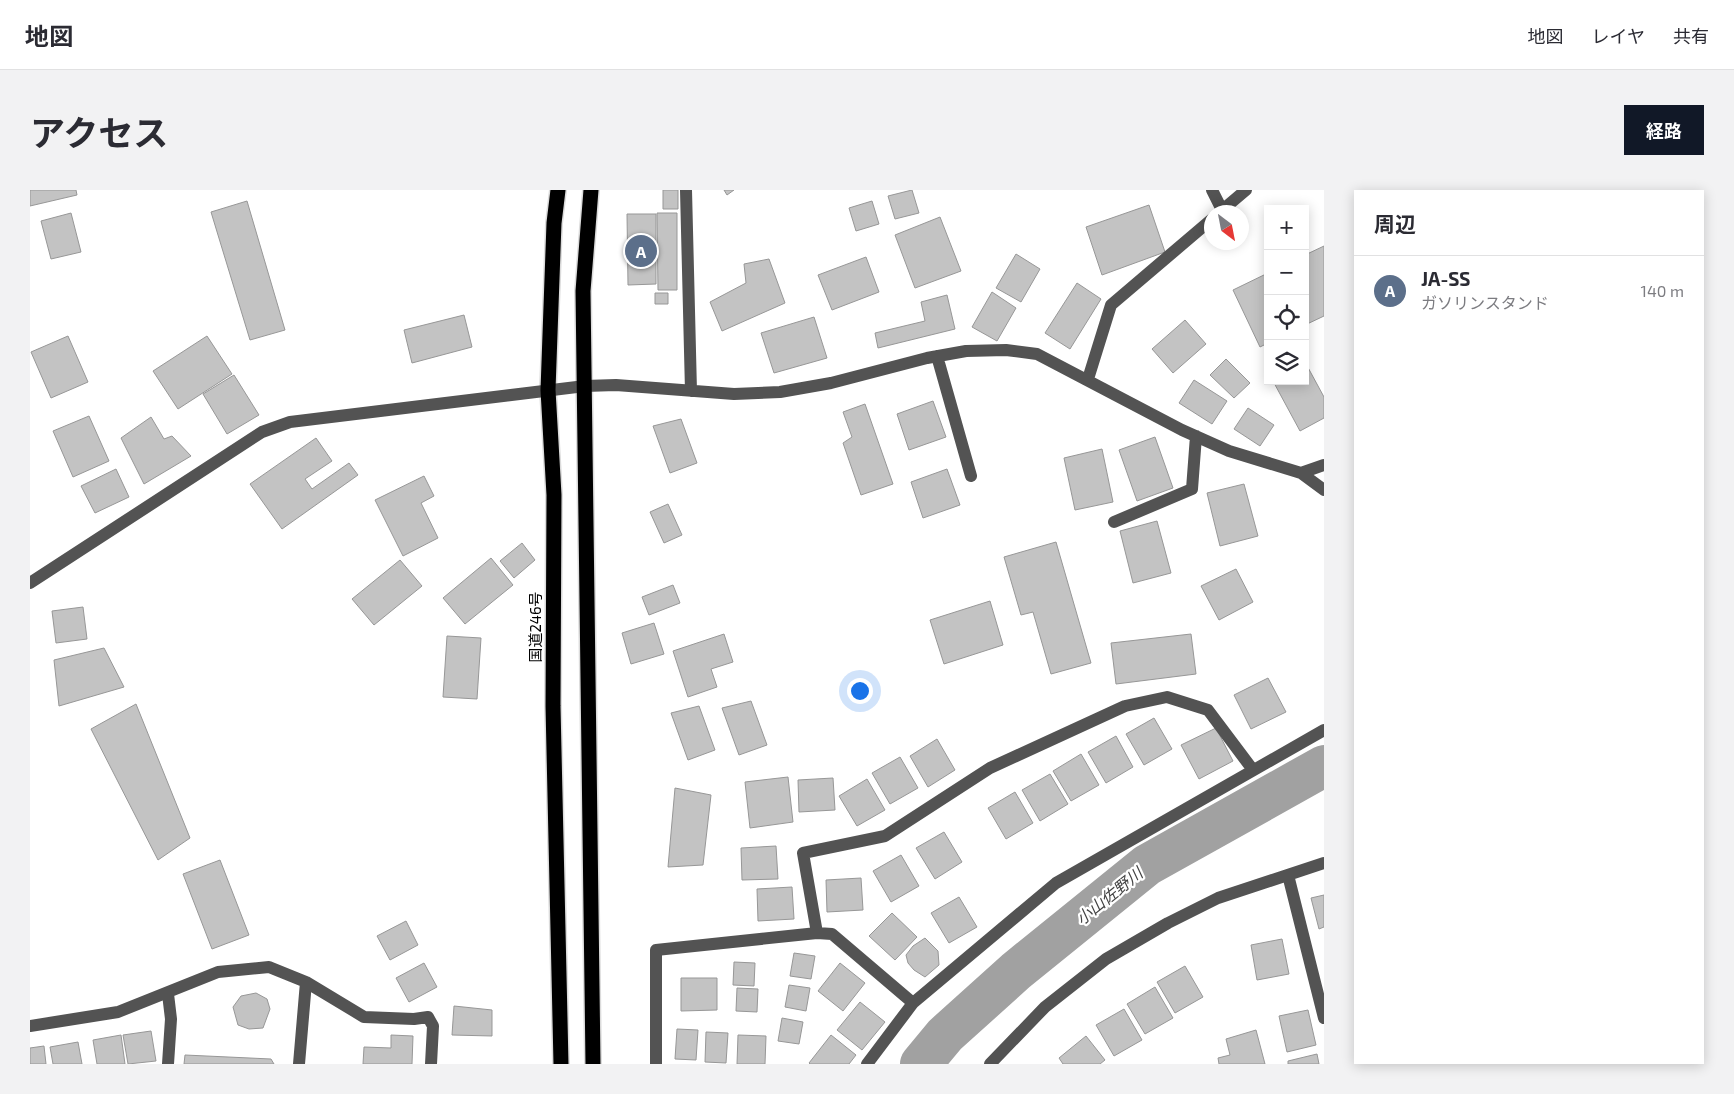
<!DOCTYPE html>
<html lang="ja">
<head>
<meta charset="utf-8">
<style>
  body { margin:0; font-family:"Exo 2","Noto Sans JP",sans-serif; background:#f2f2f3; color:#2b2b33 }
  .controls { position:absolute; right:15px; top:15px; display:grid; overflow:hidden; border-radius:0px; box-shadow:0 2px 12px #0003 }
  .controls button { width:45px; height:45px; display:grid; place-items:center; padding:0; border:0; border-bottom:1px solid #e1e1e2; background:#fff; color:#2b2b33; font:25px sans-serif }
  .compass { position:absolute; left:1174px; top:15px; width:45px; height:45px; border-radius:50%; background:#fff; box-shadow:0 2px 12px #0003; rotate:148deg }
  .you { position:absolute; left:829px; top:500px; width:18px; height:18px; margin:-12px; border:4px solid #fff; border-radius:50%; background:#1a73e8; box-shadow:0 0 0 8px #1a73e833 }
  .badge { display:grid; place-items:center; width:32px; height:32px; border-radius:50%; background:#111827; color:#fff; font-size:16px; font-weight:700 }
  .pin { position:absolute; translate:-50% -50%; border:2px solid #fff; box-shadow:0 1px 5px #0006 }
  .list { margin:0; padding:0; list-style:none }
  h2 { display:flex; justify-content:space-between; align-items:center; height:65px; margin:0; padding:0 20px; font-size:21px }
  h2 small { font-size:16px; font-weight:400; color:#7c7c81 }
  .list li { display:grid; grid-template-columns:32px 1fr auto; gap:15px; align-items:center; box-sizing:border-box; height:70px; padding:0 20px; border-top:1px solid #e1e1e2 }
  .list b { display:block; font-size:19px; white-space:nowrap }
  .list p { margin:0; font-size:16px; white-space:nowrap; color:#7c7c81 }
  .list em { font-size:16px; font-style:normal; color:#7c7c81 }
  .icon { flex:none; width:28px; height:28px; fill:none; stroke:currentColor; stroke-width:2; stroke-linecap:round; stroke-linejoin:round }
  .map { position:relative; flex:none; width:1294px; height:874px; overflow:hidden; border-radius:0px }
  header { display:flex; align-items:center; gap:30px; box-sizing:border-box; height:70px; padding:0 25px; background:#fff; border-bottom:1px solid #e1e1e2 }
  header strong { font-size:24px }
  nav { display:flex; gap:28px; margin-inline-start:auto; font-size:18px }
  .intro { display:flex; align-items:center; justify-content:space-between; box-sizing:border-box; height:120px; padding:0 30px }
  h1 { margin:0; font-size:35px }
  .button { padding:12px 22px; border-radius:0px; background:#111827; color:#fff; font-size:18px; font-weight:700 }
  main { display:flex; gap:30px; padding:0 30px }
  aside { flex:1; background:#fff; border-radius:0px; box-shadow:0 2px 12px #0003 }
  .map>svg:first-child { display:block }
</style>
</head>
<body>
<header>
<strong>地図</strong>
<nav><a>地図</a><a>レイヤ</a><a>共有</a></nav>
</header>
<div class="intro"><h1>アクセス</h1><a class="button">経路</a></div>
<main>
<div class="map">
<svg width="1294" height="874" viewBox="0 0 1294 874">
  <rect width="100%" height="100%" fill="#fff"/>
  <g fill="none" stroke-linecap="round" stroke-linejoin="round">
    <!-- river -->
    <path stroke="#a1a1a1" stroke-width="42" d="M891 874 915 845 986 781 1117 675 1294 576"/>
  </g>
  <!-- building -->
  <path fill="#c3c3c3" stroke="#979797" d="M0 0H46L47 5 0 16Z
    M633 0H648V19H633Z
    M694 0H704L697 5Z
    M882 0 889 23 865 29 858 6Z
    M217 11 255 140 220 150 181 22Z
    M842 11 849 34 826 41 819 18Z
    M1119 15 1135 62 1072 85 1056 37Z
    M41 23 51 62 21 69 11 31Z
    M627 23H647V100H628Z
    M597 24H626V94L598 95Z
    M910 27 931 81 885 98 865 45Z
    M1294 56V126L1275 135V65Z
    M986 64 1010 79 991 112 966 98Z
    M836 67 849 102 802 120 788 85Z
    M739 69 755 113 692 141 680 112 716 93 714 74Z
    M1238 83V153L1230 157 1203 100Z
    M1047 93 1071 109 1040 159 1015 143Z
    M962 102 986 118 967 151 942 137Z
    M625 103H638V114H625Z
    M917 105 925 139 848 158 845 143 895 131 891 112Z
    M434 125 442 157 382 173 374 140Z
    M784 127 797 168 744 183 731 143Z
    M1155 130 1176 154 1143 183 1122 159Z
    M38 146 58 192 21 208 1 162Z
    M177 146 202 184 148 219 123 181Z
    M1196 169 1220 193 1204 208 1180 185Z
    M1275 172 1294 207V228L1270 241 1243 191H1275Z
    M204 185 229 225 197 244 173 204Z
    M1164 190 1197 211 1182 234 1149 213Z
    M903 211 916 247 879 260 867 224Z
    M835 214 863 294 831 305 813 253 822 247 813 222Z
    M1218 218 1244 235 1230 256 1204 239Z
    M59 226 79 271 43 287 23 241Z
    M121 227 134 249 142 246 161 266 114 294 91 248Z
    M651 229 667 273 640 283 623 236Z
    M1125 247 1143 298 1107 311 1089 260Z
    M286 248 302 271 275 289 282 299 319 273 328 285 252 339 220 294Z
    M1072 259 1083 312 1045 320 1034 268Z
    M86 279 99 307 65 323 51 296Z
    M917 279 930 315 893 328 881 292Z
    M394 286 404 306 391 313 408 348 373 366 345 310Z
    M1214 294 1228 346 1190 356 1177 303Z
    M638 314 652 345 634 353 620 322Z
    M1127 331 1141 383 1103 393 1090 341Z
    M1026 352 1061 473 1021 484 1003 422 991 425 974 367Z
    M492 353 505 370 484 388 470 371Z
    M461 368 483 395 435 434 413 408Z
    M370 370 392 396 344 435 322 409Z
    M1206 379 1223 412 1189 430 1171 396Z
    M643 395 650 413 619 425 612 407Z
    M960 411 973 455 914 474 900 430Z
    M53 417 57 449 26 453 22 421Z
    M624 433 634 464 601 474 592 443Z
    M694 444 703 472 681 479 687 497 658 507 643 461Z
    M1161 444 1166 484 1086 494 1081 453Z
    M417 446 451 448 447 509 413 507Z
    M74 458 94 497 29 516 24 470Z
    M1238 488 1256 522 1221 539 1204 505Z
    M721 511 737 555 709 565 692 518Z
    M106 514 160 648 128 670 61 539Z
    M669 516 685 560 658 570 641 523Z
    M1124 528 1142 559 1114 575 1096 544Z
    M1186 538 1203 571 1169 589 1151 555Z
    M1086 546 1103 577 1076 593 1058 562Z
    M907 549 925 580 898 597 880 566Z
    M1051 564 1069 595 1041 611 1023 581Z
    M870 567 888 598 860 614 842 583Z
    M1020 584 1038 614 1010 631 992 600Z
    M758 587 763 632 720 638 715 592Z
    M803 588 805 620 769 622 768 590Z
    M837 589 855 620 827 636 809 606Z
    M645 598 681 605 673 675 638 677Z
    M985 602 1003 633 976 649 958 618Z
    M914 642 932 672 905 689 886 658Z
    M746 656 748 689 712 690 711 658Z
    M871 665 889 696 861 712 843 681Z
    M190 670 219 745 182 759 153 684Z
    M831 688 833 720 797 722 796 690Z
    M762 697 764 729 728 731 727 699Z
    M1294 705V737L1289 739 1281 708Z
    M929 707 947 737 919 753 901 723Z
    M862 723 887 747 865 770 839 746Z
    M376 731 388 755 360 770 347 746Z
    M895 748 908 761 909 775 895 787 884 780 878 773 876 765 883 756Z
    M1252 749 1259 784 1227 790 1221 755Z
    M764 763 785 766 781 789 760 786Z
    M704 772 725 773 724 796 703 795Z
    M394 773 407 797 379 812 366 788Z
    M810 773 835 793 813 821 788 801Z
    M1155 776 1173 807 1145 823 1127 792Z
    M651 788H687V820L651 821Z
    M759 795 780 798 776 821 755 817Z
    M1125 797 1143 828 1115 844 1097 814Z
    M707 798 728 799 727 822 706 821Z
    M226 803 237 809 240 819 233 838 219 839 208 835 203 817 211 806Z
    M830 812 855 832 832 860 807 840Z
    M424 816 462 820V846L422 845Z
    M1094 819 1112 850 1084 866 1066 835Z
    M1278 820 1286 855 1257 862 1249 826Z
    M752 828 773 832 769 854 748 851Z
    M647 839 668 840 666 870 645 869Z
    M1226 840 1235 874H1189L1188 868 1200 865 1196 849Z
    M121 841 126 871 98 874 93 845Z
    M676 842 698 843 696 873 675 872Z
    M91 845 95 874H67L63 850Z
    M361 845 383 846 382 874H333L334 857 361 858Z
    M708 845 736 846 735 874H707Z
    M801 845 826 865 819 874H780L779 873Z
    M1056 846 1075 870 1070 874H1033L1029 868Z
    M48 852 52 874H23L20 857Z
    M14 856 16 874H0V858Z
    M1287 864 1289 874H1258V871Z
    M155 865 241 869 244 874H154Z"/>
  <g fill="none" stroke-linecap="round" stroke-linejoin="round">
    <defs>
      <path id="highway" d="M528 0 524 33 518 200 524 305 523 516 531 874
        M561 0 553 101 563 874"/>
    </defs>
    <!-- highway casing -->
    <use href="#highway" stroke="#dbdbdb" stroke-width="18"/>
    <!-- minor -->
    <path stroke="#535353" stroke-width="12" d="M656 0 661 201
      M1182 0 1192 20
      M1190 22 1216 0
      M907 166 941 286
      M1058 189 1081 115 1182 29
      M1271 283 1294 275
      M1084 332 1162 299 1166 246
      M0 393 232 242 260 232 555 196 586 195 704 204 750 202 801 193 897 168 936 161 976 160 1007 164 1152 240 1199 261 1271 283 1294 300
      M1258 685 1294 828
      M787 743 773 663 855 646 960 578 1095 516 1137 507 1178 520 1223 580
      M138 804 141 829 138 874
      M0 836 88 822 188 782 239 777 276 792 334 827 384 829 398 827 403 836 401 874
      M269 874 276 792
      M626 874V760L787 743 802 744 883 813
      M837 874 883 813 1026 693 1294 540
      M960 874 1015 817 1076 769 1138 733 1188 708 1294 673"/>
    <!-- highway -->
    <use href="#highway" stroke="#000" stroke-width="15"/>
  </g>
  <g text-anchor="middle" stroke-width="4.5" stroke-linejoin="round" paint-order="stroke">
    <!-- street labels -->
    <g font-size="15" fill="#000" stroke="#fff">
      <text transform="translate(506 437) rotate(-90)" y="5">国道246号</text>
    </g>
    <!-- water labels -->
    <g font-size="16" font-style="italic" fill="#424242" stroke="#fff">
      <text transform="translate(1079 706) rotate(-39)" y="6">小山佐野川</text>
    </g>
  </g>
</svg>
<div class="controls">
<button>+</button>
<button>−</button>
<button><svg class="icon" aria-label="locate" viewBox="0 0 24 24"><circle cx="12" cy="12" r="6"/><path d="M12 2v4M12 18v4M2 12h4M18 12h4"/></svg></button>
<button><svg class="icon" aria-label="layers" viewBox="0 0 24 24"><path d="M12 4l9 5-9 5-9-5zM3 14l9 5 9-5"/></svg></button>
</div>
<svg class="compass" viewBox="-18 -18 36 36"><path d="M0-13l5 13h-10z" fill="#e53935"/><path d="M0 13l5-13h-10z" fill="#7c7c81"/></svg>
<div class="you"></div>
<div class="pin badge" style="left:611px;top:61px;background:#5c6f8a">A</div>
</div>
<aside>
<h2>周辺<small></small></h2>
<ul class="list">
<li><span class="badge" style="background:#5c6f8a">A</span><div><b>JA-SS</b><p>ガソリンスタンド</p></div><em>140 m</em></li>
</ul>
</aside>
</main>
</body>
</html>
